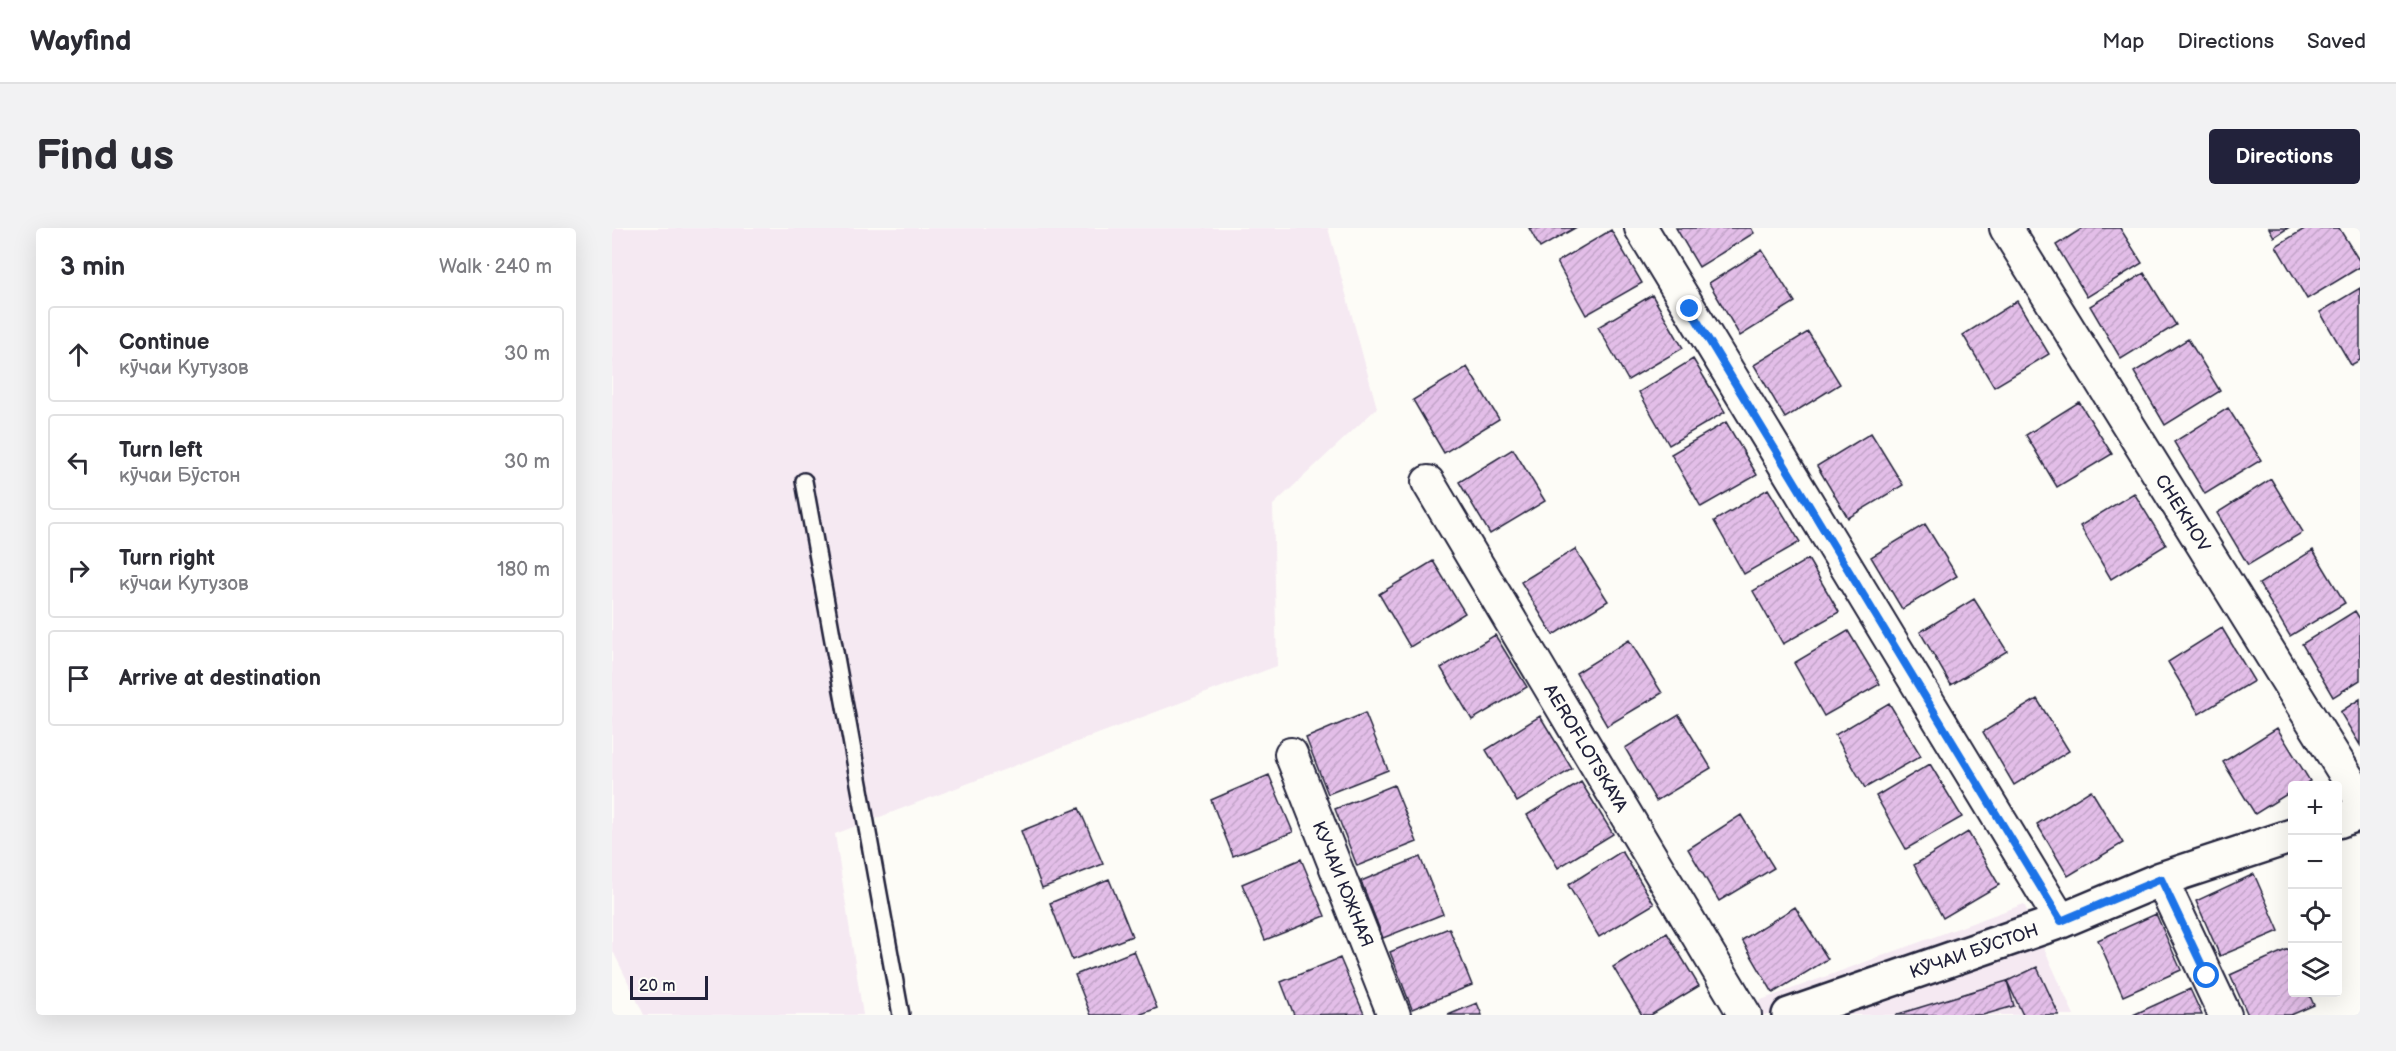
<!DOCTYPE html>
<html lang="en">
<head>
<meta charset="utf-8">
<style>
  body { margin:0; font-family:"Balsamiq Sans",sans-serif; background:#f2f2f3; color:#2b2b33 }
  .controls { position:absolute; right:18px; bottom:18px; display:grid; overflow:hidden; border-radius:6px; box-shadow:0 6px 24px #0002 }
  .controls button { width:54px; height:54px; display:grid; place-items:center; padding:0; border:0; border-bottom:2px solid #e1e1e2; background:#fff; color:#2b2b33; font:30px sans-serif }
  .scale { position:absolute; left:18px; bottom:15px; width:78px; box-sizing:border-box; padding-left:6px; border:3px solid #22223b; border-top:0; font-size:16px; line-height:21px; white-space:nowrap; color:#22223b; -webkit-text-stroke:4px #fdfcf7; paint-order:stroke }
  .stop { position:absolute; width:18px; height:18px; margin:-14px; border:4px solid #1a73e8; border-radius:50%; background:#fff }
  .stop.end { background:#1a73e8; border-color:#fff; box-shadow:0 2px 6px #0008 }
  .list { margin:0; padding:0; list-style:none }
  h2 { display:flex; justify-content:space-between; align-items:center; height:78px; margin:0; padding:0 24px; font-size:26px }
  h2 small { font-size:20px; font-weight:400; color:#7c7c81 }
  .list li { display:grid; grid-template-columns:39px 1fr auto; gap:18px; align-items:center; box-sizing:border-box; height:96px; margin:0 12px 12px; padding:0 12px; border:2px solid #e1e1e2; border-radius:6px }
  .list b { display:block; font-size:22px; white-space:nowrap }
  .list p { margin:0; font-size:20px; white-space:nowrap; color:#7c7c81 }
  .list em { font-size:20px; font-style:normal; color:#7c7c81 }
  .icon { flex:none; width:33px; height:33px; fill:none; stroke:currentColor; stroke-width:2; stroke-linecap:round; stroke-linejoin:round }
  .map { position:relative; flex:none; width:1748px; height:787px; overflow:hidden; border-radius:6px }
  header { display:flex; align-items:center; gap:36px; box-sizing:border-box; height:84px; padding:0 30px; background:#fff; border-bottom:2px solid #e1e1e2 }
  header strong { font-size:28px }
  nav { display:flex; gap:33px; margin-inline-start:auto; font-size:21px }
  .intro { display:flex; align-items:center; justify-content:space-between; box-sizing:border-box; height:144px; padding:0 36px }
  h1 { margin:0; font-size:42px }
  .button { padding:15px 27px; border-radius:6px; background:#22223b; color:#fff; font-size:21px; font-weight:700 }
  main { display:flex; gap:36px; padding:0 36px }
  aside { flex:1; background:#fff; border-radius:6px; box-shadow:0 6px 24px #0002 }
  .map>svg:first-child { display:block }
</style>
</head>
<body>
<header>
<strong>Wayfind</strong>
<nav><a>Map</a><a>Directions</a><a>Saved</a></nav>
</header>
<div class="intro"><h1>Find us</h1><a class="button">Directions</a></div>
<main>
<aside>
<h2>3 min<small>Walk · 240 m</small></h2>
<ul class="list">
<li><svg class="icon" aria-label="ahead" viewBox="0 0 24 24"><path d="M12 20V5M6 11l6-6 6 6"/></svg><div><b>Continue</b><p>кӯчаи Кутузов</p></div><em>30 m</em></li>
<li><svg class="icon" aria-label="left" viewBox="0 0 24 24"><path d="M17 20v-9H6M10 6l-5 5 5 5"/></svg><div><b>Turn left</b><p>кӯчаи Бӯстон</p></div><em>30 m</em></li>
<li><svg class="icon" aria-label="right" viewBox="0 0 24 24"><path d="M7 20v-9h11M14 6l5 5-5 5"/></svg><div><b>Turn right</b><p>кӯчаи Кутузов</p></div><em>180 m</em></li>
<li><svg class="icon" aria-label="arrive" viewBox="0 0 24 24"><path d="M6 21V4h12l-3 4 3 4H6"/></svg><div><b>Arrive at destination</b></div></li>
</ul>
</aside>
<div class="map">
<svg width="1748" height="787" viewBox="0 0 1748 787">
  <defs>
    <pattern id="building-hatch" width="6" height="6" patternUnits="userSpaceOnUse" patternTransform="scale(1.5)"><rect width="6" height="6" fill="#e3bee8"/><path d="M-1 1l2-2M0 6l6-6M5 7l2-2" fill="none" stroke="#c2a3c8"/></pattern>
  </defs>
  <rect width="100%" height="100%" fill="#fdfcf7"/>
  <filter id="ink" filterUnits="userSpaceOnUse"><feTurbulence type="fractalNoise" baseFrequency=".0167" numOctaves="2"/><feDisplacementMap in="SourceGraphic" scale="12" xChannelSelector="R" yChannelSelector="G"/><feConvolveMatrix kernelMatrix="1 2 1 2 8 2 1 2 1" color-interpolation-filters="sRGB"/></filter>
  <g filter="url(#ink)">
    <!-- built -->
    <path fill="#f5e9f2" d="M0 0H716L765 180 661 277 665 438 223 606 251 787H32L0 721Z
      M1412 676 1462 787H1108Z"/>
    <!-- building -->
    <path fill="url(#building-hatch)" stroke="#22223b" stroke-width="1.5" d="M917 0H963L928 20Z
      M1064 0H1139L1142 5 1087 39Z
      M1471 0H1508L1530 35 1475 69 1444 17Z
      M1657 0H1676L1662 9Z
      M1694 0H1727L1748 34V39L1695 71 1664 18Z
      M999 2 1030 55 974 87 945 34Z
      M1150 22 1183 74 1128 108 1097 55Z
      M1532 45 1564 97 1509 131 1478 78Z
      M1748 60V132L1739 137 1708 84Z
      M1040 67 1071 120 1016 152 986 99Z
      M1405 73 1437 126 1382 159 1351 107Z
      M1196 104 1228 156 1173 190 1142 137Z
      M1576 111 1608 163 1553 197 1522 144Z
      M1081 131 1113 184 1057 217 1027 164Z
      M855 139 887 191 832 225 801 172Z
      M1467 174 1500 226 1445 259 1414 207Z
      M1616 180 1649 232 1593 266 1562 214Z
      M1114 194 1145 247 1089 279 1059 226Z
      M1259 205 1291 257 1236 290 1205 238Z
      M901 221 933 273 878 306 847 254Z
      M1659 251 1691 304 1636 337 1605 285Z
      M1156 261 1188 314 1132 346 1102 293Z
      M1522 265 1554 317 1499 351 1468 298Z
      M1313 296 1345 348 1290 381 1259 329Z
      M963 321 996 373 941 407 909 354Z
      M1701 322 1733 375 1678 408 1647 356Z
      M1196 331 1227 384 1171 416 1141 363Z
      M821 333 853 385 798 419 767 366Z
      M1362 371 1395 423 1339 457 1308 404Z
      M1743 383 1748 391V452L1721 469 1690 416Z
      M1610 400 1642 453 1587 486 1556 434Z
      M1236 403 1268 456 1212 488 1182 435Z
      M883 407 915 459 860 492 829 440Z
      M1017 412 1050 465 995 498 964 445Z
      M1425 471 1457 523 1402 557 1371 504Z
      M1748 471V517L1728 484Z
      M1277 475 1309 528 1253 560 1223 507Z
      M753 485 776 542 716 566 694 510Z
      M1067 487 1099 540 1044 573 1013 520Z
      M928 488 960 541 905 574 874 522Z
      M1665 500 1698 553 1690 558H1680V563L1643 586 1611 534Z
      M1318 536 1350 589 1294 621 1264 568Z
      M657 547 681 604 621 628 599 572Z
      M969 554 1001 606 946 640 915 587Z
      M782 557 805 614 745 638 723 581Z
      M1479 562 1511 615 1456 648 1425 596Z
      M467 580 491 636 430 660 409 603Z
      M1129 587 1162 640 1107 673 1076 621Z
      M1356 604 1387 657 1331 690 1302 637Z
      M1010 623 1042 676 987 709 956 657Z
      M808 629 831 686 771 710 749 653Z
      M689 631 713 688 653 712 630 656Z
      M1642 646 1667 703 1608 728 1584 673Z
      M497 651 520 708 460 732 438 675Z
      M1183 679 1216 731 1161 765 1130 712Z
      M1544 686 1569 742 1511 768 1486 712Z
      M837 700 860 757 800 781 778 724Z
      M1055 705 1087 758 1039 787H1030L1001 739Z
      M1676 721 1680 731V764H1696L1702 777 1679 787H1636L1618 747Z
      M522 723 545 780 527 787H479L463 747Z
      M728 730 752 786 682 787 669 754Z
      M1425 739 1447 787H1411L1395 753Z
      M1395 753 1402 778 1371 787H1283Z
      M1578 761 1590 787H1521Z
      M865 775 870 787H836Z"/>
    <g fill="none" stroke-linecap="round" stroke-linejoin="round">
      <defs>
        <path id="service" d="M192 253 289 787"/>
        <path id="minor" d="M1029 0 1449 693
          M1394 0 1748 570
          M816 254 1133 787
          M679 526 782 787
          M1549 651 1613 787"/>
        <path id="secondary" d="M1726 593 1748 585
          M1177 787 1449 693 1549 651 1680 608"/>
      </defs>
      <!-- service casing -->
      <use href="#service" stroke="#22223b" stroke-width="20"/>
      <!-- minor casing -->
      <use href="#minor" stroke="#22223b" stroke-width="36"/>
      <!-- secondary casing -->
      <use href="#secondary" stroke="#22223b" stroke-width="38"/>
      <!-- service -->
      <use href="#service" stroke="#fdfcf7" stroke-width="15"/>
      <!-- minor -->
      <use href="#minor" stroke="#fdfcf7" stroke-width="32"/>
      <!-- secondary -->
      <use href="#secondary" stroke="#fdfcf7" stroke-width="33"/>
    </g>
  </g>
  <g fill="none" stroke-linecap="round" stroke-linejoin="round" filter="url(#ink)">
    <!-- route -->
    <path stroke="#1a73e8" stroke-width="8" d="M1078 81 1449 693 1549 651 1595 748"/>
  </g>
  <g text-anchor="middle" stroke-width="4.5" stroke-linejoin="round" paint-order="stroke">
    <!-- street labels -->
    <g font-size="18" fill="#22223b" stroke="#fdfcf7">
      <text transform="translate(1571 285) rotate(58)" y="6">CHEKHOV</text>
      <text transform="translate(974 520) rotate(59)" y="6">AEROFLOTSKAYA</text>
      <text transform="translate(731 656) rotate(68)" y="6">КУЧАИ ЮЖНАЯ</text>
      <text transform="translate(1362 723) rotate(-19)" y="6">КӮЧАИ БӮСТОН</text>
    </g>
  </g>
</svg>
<div class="controls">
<button>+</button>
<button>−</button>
<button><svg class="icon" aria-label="locate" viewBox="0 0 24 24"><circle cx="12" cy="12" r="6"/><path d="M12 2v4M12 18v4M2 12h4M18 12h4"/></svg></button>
<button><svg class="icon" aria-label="layers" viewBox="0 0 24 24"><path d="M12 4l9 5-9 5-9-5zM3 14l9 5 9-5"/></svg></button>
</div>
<div class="scale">20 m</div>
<div class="stop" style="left:1595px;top:748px"></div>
<div class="stop end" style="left:1078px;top:81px"></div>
</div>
</main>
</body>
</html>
